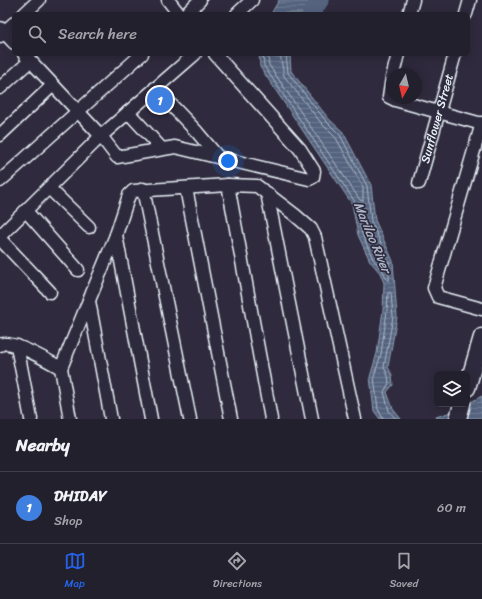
<!DOCTYPE html>
<html lang="en">
<head>
<meta charset="utf-8">
<style>
  body { margin:0; font-family:Sriracha,sans-serif; background:#2f2d3a; color:#f1f3f6 }
  .controls { position:absolute; right:12px; bottom:12px; display:grid; overflow:hidden; border-radius:6px; box-shadow:0 2px 10px #0003 }
  .controls button { width:36px; height:36px; display:grid; place-items:center; padding:0; border:0; border-bottom:1px solid #403e4a; background:#23202e; color:#f1f3f6; font:20px sans-serif }
  .compass { position:absolute; left:386px; top:68px; width:36px; height:36px; border-radius:50%; background:#23202e; box-shadow:0 2px 10px #0003; rotate:188deg }
  .you { position:absolute; left:228px; top:161px; width:14px; height:14px; margin:-10px; border:3px solid #fff; border-radius:50%; background:#1a73e8; box-shadow:0 0 0 6px #1a73e833 }
  .badge { display:grid; place-items:center; width:26px; height:26px; border-radius:50%; background:#2563eb; color:#fff; font-size:13px; font-weight:700 }
  .pin { position:absolute; translate:-50% -50%; border:2px solid #fff; box-shadow:0 1px 4px #0006 }
  .list { margin:0; padding:0; list-style:none }
  h2 { display:flex; justify-content:space-between; align-items:center; height:52px; margin:0; padding:0 16px; font-size:17px }
  h2 small { font-size:13px; font-weight:400; color:#a3a3aa }
  .list li { display:grid; grid-template-columns:26px 1fr auto; gap:12px; align-items:center; box-sizing:border-box; height:72px; padding:0 16px; border-top:1px solid #403e4a }
  .list b { display:block; font-size:15px; white-space:nowrap }
  .list p { margin:0; font-size:13px; white-space:nowrap; color:#a3a3aa }
  .list em { font-size:13px; font-style:normal; color:#a3a3aa }
  .icon { flex:none; width:22px; height:22px; fill:none; stroke:currentColor; stroke-width:2; stroke-linecap:round; stroke-linejoin:round }
  .map { position:relative; flex:none; width:482px; height:419px; overflow:hidden }
  .search { position:absolute; background:#23202e; box-shadow:0 2px 10px #0003; left:12px; right:12px; top:12px; height:44px; display:flex; align-items:center; gap:10px; box-sizing:border-box; padding:0 14px; border-radius:6px; color:#a3a3aa; font-size:15px }
  .sheet { height:124px; background:#23202e }
  nav { display:flex; justify-content:space-around; align-items:center; box-sizing:border-box; height:56px; border-top:1px solid #403e4a; background:#23202e; font-size:11px; color:#a3a3aa }
  nav a { display:grid; justify-items:center; gap:2px }
  nav .on { color:#2563eb }
  .map>svg:first-child { display:block }
</style>
</head>
<body>
<div class="map">
<svg width="482" height="419" viewBox="0 0 482 419">
  <defs>
    <pattern id="water-rules" width="6" height="5" patternUnits="userSpaceOnUse"><rect width="6" height="5" fill="#55647f"/><path d="M0 2.5h6" fill="none" stroke="#6d7b92"/></pattern>
  </defs>
  <rect width="100%" height="100%" fill="#2f2a3d"/>
  <filter id="ink" filterUnits="userSpaceOnUse"><feTurbulence type="fractalNoise" baseFrequency=".025" numOctaves="2"/><feDisplacementMap in="SourceGraphic" scale="8" xChannelSelector="R" yChannelSelector="G"/><feConvolveMatrix kernelMatrix="1 2 1 2 8 2 1 2 1" color-interpolation-filters="sRGB"/></filter>
  <g filter="url(#ink)">
    <!-- water -->
    <path fill="url(#water-rules)" stroke="#909caf" d="M279 0H321L310 14H271Z
      M259 54H290L291 71 329 119 343 132 371 185 375 220 393 261 397 317 388 367 392 375 393 385 387 392 393 409 401 419H380L374 411 370 377 377 353 383 310 384 283 380 273 370 261 358 235 352 204 260 67Z
      M482 396V419H437L436 417 454 411Z"/>
    <g fill="none" stroke-linecap="round" stroke-linejoin="round">
      <!-- shore -->
      <path stroke="#adb9c8" stroke-width="1" d="M263 54 264 66 355 202 362 234 373 259 383 271 387 280 389 281V262L371 221 367 186 340 135 326 121 288 73 286 54
        M268 54 269 65 360 200 363 201V187L336 138 322 124 284 76 280 54
        M383 419 378 409 374 377 381 354 387 311 388 293 390 292 391 293 393 317 384 367 388 376 389 383 384 392 389 411 396 419"/>
      <!-- river -->
      <path stroke="#55647f" stroke-width="18" d="M311 14 320 0"/>
      <defs>
        <g id="street">
          <path d="M168 0 179 14"/>
          <path d="M24 14 39 0"/>
          <path d="M186 14 200 0"/>
          <path d="M237 14 252 0"/>
          <path d="M409 14 413 0"/>
          <path d="M466 14 470 0"/>
          <path d="M0 28 14 43"/>
          <path d="M0 36 14 23"/>
          <path d="M24 54 101 136 117 157 175 147 309 179 313 177 314 171 300 149 215 54"/>
          <path d="M393 74 398 54"/>
          <path d="M392 77 389 97 395 100 482 124"/>
          <path d="M0 88 30 61"/>
          <path d="M155 88 197 132 218 157"/>
          <path d="M128 112 162 149"/>
          <path d="M482 123 434 288 438 297 482 309"/>
          <path d="M0 135 53 85"/>
          <path d="M0 181 142 54"/>
          <path id="s1" d="M419 183 455 54"/>
          <path d="M228 185 271 419"/>
          <path d="M49 188 89 227"/>
          <path d="M186 188 231 419"/>
          <path d="M143 189 190 419"/>
          <path d="M267 193 312 419"/>
          <path d="M26 211 78 270"/>
          <path d="M116 235 151 419"/>
          <path d="M0 236 101 136 195 54"/>
          <path d="M0 239 50 292"/>
          <path d="M89 301 111 419"/>
          <path d="M0 345C10 338 50 362 61 368L116 235 129 195 133 191 228 185 257 186 295 215 311 229 315 237 355 419"/>
          <path d="M17 346 31 419"/>
          <path d="M61 368 70 419"/>
        </g>
        <path id="secondary" d="M467 388 482 337
          M458 419 462 404"/>
      </defs>
      <!-- street casing -->
      <use href="#street" stroke="#e8f1f8" stroke-width="15"/>
      <!-- secondary casing -->
      <use href="#secondary" stroke="#e8f1f8" stroke-width="19"/>
      <!-- street -->
      <use href="#street" stroke="#2f2a3d" stroke-width="12"/>
      <!-- secondary -->
      <use href="#secondary" stroke="#2f2a3d" stroke-width="16"/>
    </g>
  </g>
  <g text-anchor="middle" stroke-width="3.5" stroke-linejoin="round" paint-order="stroke">
    <!-- street labels -->
    <g font-size="12" fill="#e8f1f8" stroke="#2f2a3d">
      <text dy="4" stroke="none"><textPath href="#s1" startOffset="67">Sunflower Street</textPath></text>
    </g>
    <!-- water labels -->
    <g font-size="13" font-style="italic" fill="#adb9c8" stroke="#2f2a3d">
      <text transform="translate(373 237) rotate(67)" y="5">Marilao River</text>
    </g>
  </g>
</svg>
<div class="controls">
<button><svg class="icon" aria-label="layers" viewBox="0 0 24 24"><path d="M12 4l9 5-9 5-9-5zM3 14l9 5 9-5"/></svg></button>
</div>
<svg class="compass" viewBox="-18 -18 36 36"><path d="M0-13l5 13h-10z" fill="#e53935"/><path d="M0 13l5-13h-10z" fill="#a3a3aa"/></svg>
<div class="you"></div>
<div class="pin badge" style="left:160px;top:100px;background:#3f7fe0">1</div>
<div class="search"><svg class="icon" aria-label="search" viewBox="0 0 24 24"><circle cx="10" cy="10" r="6"/><path d="M15 15l6 6"/></svg>Search here</div>
</div>
<section class="sheet">
<h2>Nearby<small></small></h2>
<ul class="list">
<li><span class="badge" style="background:#3f7fe0">1</span><div><b>DHIDAY</b><p>Shop</p></div><em>60 m</em></li>
</ul>
</section>
<nav>
<a class="on"><svg class="icon" aria-label="map" viewBox="0 0 24 24"><path d="M3 6l6-2 6 2 6-2v14l-6 2-6-2-6 2zM9 4v14M15 6v14"/></svg>Map</a>
<a><svg class="icon" aria-label="directions" viewBox="0 0 24 24"><path d="M12 3l9 9-9 9-9-9zM9 14v-3h6M13 9l2 2-2 2"/></svg>Directions</a>
<a><svg class="icon" aria-label="saved" viewBox="0 0 24 24"><path d="M7 4h10v16l-5-4-5 4z"/></svg>Saved</a>
</nav>
</body>
</html>
